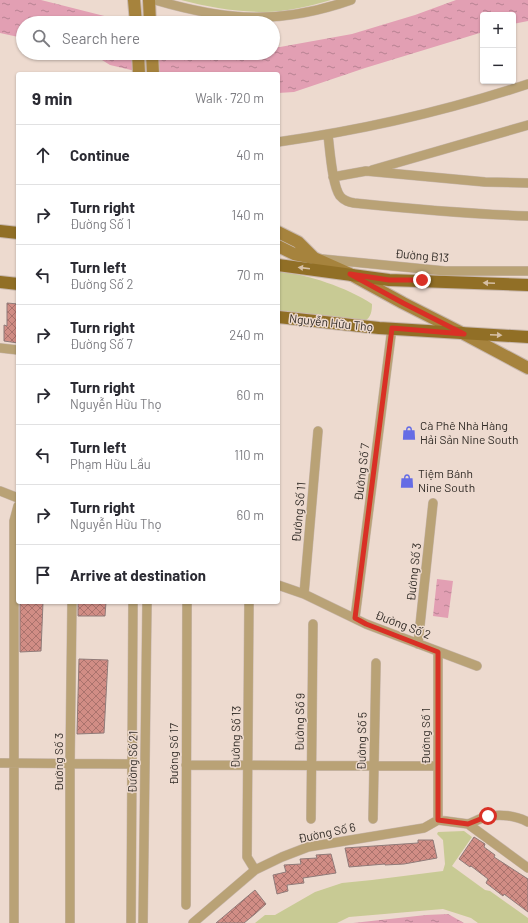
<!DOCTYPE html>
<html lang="en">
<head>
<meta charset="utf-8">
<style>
  body { margin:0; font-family:Barlow,sans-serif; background:#f2f2f3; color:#2b2b33 }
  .controls { position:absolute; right:12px; top:12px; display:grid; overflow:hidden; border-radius:4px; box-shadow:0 1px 3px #0004 }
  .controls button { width:36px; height:36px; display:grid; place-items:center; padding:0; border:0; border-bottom:1px solid #e1e1e2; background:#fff; color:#2b2b33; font:20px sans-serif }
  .stop { position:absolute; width:12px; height:12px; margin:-9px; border:3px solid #d93025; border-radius:50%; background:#fff }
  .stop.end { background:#d93025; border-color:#fff; box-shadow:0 1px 4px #0008 }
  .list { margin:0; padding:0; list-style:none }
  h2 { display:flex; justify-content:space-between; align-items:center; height:52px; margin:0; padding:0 16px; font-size:17px }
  h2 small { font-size:13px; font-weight:400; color:#7c7c81 }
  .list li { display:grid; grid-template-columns:26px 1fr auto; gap:12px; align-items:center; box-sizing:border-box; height:60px; padding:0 16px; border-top:1px solid #e1e1e2 }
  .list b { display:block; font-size:15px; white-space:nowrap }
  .list p { margin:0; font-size:13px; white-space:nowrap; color:#7c7c81 }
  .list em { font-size:13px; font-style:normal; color:#7c7c81 }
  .icon { flex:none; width:22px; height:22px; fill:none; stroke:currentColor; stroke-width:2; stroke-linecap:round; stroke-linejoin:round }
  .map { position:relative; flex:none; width:528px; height:923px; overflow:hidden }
  .search { position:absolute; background:#fff; box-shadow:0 1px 3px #0004; left:16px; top:16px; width:264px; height:44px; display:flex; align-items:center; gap:10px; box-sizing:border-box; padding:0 14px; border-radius:22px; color:#7c7c81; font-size:15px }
  .panel { position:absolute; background:#fff; box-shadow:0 1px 3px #0004; left:16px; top:72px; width:264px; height:532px; border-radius:4px }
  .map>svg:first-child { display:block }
</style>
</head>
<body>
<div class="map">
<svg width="528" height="923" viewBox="0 0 528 923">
  <defs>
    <pattern id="water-ripples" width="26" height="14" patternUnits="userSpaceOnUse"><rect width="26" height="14" fill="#e29fb3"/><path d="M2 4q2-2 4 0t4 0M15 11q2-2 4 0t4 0" fill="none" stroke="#b88292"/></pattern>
    <pattern id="building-cross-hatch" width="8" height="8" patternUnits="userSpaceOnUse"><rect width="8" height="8" fill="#d18d85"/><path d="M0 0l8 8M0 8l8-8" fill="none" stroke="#aa736d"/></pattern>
  </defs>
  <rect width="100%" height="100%" fill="#eddacf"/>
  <!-- grass -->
  <path fill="#c8ca94" d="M181 0H331C310 6 286 12 264 12 236 12 208 7 181 0Z
    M278 271C309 275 346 287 372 304 372 311 371 317 365 321L278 311Z
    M464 831 472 837 452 866 485 890 490 891 528 918V923H478L471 918 443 909 349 917 337 923H255L265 915H275L315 892 342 883 372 880 443 871 445 864 443 840 437 834 438 832Z"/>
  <!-- water -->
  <path fill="url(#water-ripples)" d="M0 0H41L132 23H23V38L0 33Z
    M456 0H528V21L513 24V15H483V32L365 68 294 92 278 93V74H148L110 65 102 60 79 53H273V47H280L352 34 415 15Z
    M437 579 453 581 448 618 433 616Z
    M448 914 464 923H353L426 915Z"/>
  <!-- building -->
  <path fill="url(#building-cross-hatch)" stroke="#907b79" d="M7 303 18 304V343L4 341V325L7 326Z
    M20 602H43L41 651 20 652Z
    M78 602H106L105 616H78Z
    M79 659 108 660 104 733 77 734Z
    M474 837 485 844 484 847 495 855 494 857 528 879V912L504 894 503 896 486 883 488 879 471 866 470 867 459 859Z
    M418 840H433L437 858 404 864 385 865V864L349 867 345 848 418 843Z
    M331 854 336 873 303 878 304 883 287 885 288 891 277 894 273 875 286 872 284 865 301 864 300 859 317 858 316 855Z
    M255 890 266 904 255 914 244 923H216Z"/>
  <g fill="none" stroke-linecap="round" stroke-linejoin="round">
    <defs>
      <path id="minor" d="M155 0C226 21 280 25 351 0
        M328 135C330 150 332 185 340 196 344 201 349 202 354 203 412 209 470 214 528 216
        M278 142C363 130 446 111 528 84
        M372 170 528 125
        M333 177 366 171 485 182 528 183
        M322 259 445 271H528
        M0 348 18 350
        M0 491 18 498
        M278 585 304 594 366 624 477 666
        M304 594 318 431
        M249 602 247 857 255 870
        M355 618 392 328
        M418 644 433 503
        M438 652V820
        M0 763 133 764
        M186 765 438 766
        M311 819 313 624
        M373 819 376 663
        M438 820 468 824 528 868
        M468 824C474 822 480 818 486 817 499 813 517 816 528 822
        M186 905 187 602
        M14 923V521L18 506
        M70 923V764L72 602
        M131 923 133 602
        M143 923 147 602
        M193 923 255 870 282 857 308 847 424 828 438 820"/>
      <path id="secondary" d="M134 0 136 23
        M149 0 150 23
        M138 53 139 74
        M152 53 153 74
        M278 232 298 242 313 257
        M278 246 294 254 314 258 350 274 403 303 464 334 528 368"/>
      <path id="primary" d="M0 231 18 233
        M278 265 389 280 528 285
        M0 282 18 284
        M278 317 379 328 528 337"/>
    </defs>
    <!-- minor casing -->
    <use href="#minor" stroke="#c8b7ad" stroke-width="10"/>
    <!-- secondary casing -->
    <use href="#secondary" stroke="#c8b7ad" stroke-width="14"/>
    <!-- primary casing -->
    <use href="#primary" stroke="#c8b7ad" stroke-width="14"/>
    <!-- minor -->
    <use href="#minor" stroke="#b9a276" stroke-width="9"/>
    <!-- secondary -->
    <use href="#secondary" stroke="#a6833d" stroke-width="12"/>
    <!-- primary -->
    <use href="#primary" stroke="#916f26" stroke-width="12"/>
  </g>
  <!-- one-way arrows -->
  <defs><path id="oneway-solid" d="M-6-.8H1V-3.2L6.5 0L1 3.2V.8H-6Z"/></defs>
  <g fill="#d6bfa5">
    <use href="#oneway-solid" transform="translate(304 268) rotate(-173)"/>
    <use href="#oneway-solid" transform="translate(489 283) rotate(-178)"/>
    <use href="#oneway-solid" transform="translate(496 335) rotate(3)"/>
  </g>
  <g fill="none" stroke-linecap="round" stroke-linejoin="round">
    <!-- route -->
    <path stroke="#d93025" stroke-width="5" d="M422 280H389L350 274 403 303 464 334 392 328 355 618 366 624 438 652V820L468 824 488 816"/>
  </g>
  <!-- icons -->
  <defs>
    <symbol id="shop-bare" viewBox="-9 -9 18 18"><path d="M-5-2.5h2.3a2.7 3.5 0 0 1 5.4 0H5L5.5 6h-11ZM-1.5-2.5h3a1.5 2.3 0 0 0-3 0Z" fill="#656ce5" stroke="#eddacf" stroke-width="2.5" paint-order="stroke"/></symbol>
  </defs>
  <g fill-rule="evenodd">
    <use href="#shop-bare" x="399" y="423" width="20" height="20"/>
    <use href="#shop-bare" x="397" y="471" width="20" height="20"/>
  </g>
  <g text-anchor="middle" stroke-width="3" stroke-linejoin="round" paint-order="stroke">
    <!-- street labels -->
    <g font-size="12" fill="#322c27" stroke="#eddacf">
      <text transform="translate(422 256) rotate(5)" y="4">Đường B13</text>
      <text transform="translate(331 323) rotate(6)" y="4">Nguyễn Hữu Thọ</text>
      <text transform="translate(362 472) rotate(-83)" y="4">Đường Số 7</text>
      <text transform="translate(299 512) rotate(-85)" y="4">Đường Số 11</text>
      <text transform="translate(414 572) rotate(-84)" y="4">Đường Số 3</text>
      <text transform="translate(403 625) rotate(21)" y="4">Đường Số 2</text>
      <text transform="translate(300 722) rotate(-89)" y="4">Đường Số 9</text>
      <text transform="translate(426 736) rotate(-90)" y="4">Đường Số 1</text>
      <text transform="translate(236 737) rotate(-89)" y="4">Đường Số 13</text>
      <text transform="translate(362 741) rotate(-89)" y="4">Đường Số 5</text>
      <text transform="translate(174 754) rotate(-90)" y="4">Đường Số 17</text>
      <text transform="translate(59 762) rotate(-90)" y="4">Đường Số 3</text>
      <text transform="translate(133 762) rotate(-89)" y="4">Đường Số 21</text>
      <text transform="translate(327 833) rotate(-12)" y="4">Đường Số 6</text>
    </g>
    <!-- poi labels -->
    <g font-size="12" fill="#322c27" stroke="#eddacf" text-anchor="start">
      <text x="420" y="430">Cà Phê Nhà Hàng<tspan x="420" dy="14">Hải Sản Nine South</tspan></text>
      <text x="418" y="478">Tiệm Bánh<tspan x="418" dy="14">Nine South</tspan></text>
    </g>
  </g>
</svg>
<div class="controls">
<button>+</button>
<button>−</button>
</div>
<div class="stop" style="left:488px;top:816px"></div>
<div class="stop end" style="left:422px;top:280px"></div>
<div class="search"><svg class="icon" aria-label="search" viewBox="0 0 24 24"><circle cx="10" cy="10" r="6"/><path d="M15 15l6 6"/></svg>Search here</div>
<section class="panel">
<h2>9 min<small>Walk · 720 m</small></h2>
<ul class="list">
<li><svg class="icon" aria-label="ahead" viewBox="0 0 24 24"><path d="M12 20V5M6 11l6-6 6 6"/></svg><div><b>Continue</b></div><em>40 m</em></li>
<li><svg class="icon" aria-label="right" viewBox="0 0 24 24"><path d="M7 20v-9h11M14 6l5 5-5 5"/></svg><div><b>Turn right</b><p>Đường Số 1</p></div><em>140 m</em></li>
<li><svg class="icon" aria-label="left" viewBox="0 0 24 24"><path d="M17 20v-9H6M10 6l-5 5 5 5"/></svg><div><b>Turn left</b><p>Đường Số 2</p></div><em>70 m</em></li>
<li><svg class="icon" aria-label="right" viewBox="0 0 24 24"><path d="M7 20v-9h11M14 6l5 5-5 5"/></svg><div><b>Turn right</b><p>Đường Số 7</p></div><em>240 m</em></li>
<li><svg class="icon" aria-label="right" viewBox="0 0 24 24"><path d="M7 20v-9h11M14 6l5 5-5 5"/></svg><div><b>Turn right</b><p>Nguyễn Hữu Thọ</p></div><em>60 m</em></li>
<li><svg class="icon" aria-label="left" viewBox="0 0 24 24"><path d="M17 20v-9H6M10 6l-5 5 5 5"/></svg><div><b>Turn left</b><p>Phạm Hữu Lầu</p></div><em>110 m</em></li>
<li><svg class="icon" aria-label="right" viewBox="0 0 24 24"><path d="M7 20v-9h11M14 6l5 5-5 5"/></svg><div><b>Turn right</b><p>Nguyễn Hữu Thọ</p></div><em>60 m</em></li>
<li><svg class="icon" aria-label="arrive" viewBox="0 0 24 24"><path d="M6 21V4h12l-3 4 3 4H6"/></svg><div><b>Arrive at destination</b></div></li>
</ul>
</section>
</div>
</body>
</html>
